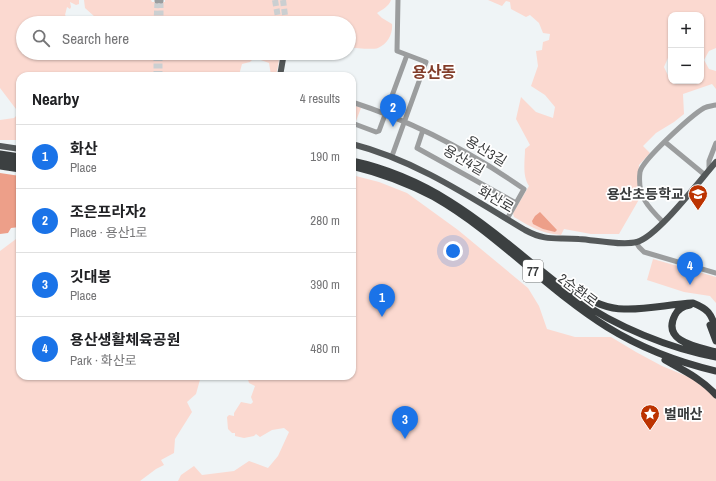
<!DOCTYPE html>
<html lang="en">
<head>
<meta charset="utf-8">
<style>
  body { margin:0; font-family:"Archivo Narrow","Noto Sans KR",sans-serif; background:#f2f2f2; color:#202124 }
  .controls { position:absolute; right:12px; top:12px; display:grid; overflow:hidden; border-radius:8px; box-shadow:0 1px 3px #0004 }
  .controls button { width:36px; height:36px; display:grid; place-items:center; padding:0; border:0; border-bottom:1px solid #e0e0e0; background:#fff; color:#202124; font:20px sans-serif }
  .you { position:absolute; left:453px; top:251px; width:14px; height:14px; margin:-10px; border:3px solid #fff; border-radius:50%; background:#1a73e8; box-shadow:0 0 0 6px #1a73e833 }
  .badge { display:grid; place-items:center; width:26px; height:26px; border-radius:50%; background:#1a73e8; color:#fff; font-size:13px; font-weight:700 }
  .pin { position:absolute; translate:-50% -33px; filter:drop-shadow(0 1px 2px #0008) }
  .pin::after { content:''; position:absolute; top:21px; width:14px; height:12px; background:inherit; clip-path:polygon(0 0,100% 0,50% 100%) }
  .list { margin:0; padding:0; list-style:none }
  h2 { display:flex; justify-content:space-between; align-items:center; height:52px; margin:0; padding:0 16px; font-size:17px }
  h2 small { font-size:13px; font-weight:400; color:#757577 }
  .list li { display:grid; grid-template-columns:26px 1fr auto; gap:12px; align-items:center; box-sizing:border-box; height:64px; padding:0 16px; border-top:1px solid #e0e0e0 }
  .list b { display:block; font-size:15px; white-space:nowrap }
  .list p { margin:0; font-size:13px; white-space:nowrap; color:#757577 }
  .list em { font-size:13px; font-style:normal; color:#757577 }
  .icon { flex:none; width:22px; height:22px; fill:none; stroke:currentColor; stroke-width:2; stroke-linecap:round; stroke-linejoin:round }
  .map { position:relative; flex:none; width:716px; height:481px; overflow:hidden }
  .search { position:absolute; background:#fff; box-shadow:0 1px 3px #0004; left:16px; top:16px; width:340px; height:44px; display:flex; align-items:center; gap:10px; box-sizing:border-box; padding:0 14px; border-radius:22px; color:#757577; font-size:15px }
  .panel { position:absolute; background:#fff; box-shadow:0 1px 3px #0004; left:16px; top:72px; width:340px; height:308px; border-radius:12px }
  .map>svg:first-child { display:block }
</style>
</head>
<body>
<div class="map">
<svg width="716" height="481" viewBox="0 0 716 481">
  <rect width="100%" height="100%" fill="#eff4f6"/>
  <!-- green -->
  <path fill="#fbd9d0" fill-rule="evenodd" d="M0 0H79V4L76 5 70 2 71 7 70 9 67 7 65 15 71 23H23V53H280L278 66 276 75H271L269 63 258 59 252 60 250 62 242 64 239 75 240 76H20V140H0V120L14 118 19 113 0 88Z
    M84 0H151L152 2H165V0H391C389 6 382 10 377 13L382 18 392 24C393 33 388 44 378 48 372 50 356 48 349 47V23H95V17L85 8Z
    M488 0H716V48L709 51 704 60 709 69 716 71V89L712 84 683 94 684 114 674 122 656 133 643 146 650 153 639 165 638 183 641 196 619 234H591L564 229 561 235C540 233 531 227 514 217L513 213 529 186C522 175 525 161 525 149L530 145 516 119 521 97 536 112 553 118 555 107 545 95 531 86 538 66 536 51 542 50 543 42 549 40 550 34 543 33 539 23 530 15 526 17 511 9 510 2 506 1 502 6ZM671 15H701V81L671 82 664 67 671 51Z
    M352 104 361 108 356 121 352 120Z
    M352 175 379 182 407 193 458 230 528 288 539 306 547 329 575 337H611L636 352 662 366 691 378 712 394 716 399V481H178L181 475 194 466 202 475 234 471 249 461 268 468 278 456 289 432 284 428 272 430 260 437 256 434 254 436 244 438 235 436V433H232L228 429 227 417 229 415 234 416V413L241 402 251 404 253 402 251 397 255 386 249 383 247 376H352Z
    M20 236V376H201L196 394 187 402 192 412 175 439 174 453 161 460 164 465 156 469 140 481H0V251Z
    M653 259 716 277V303L710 296 684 292 647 280Z"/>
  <!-- water -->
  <path fill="#ed9f89" d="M0 173 20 176V227L11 228 8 233 0 234Z
    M540 212 557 230 555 232 543 229 533 224 532 221 535 216Z"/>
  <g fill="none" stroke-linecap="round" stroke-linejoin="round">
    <!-- minor-tunnel -->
    <path stroke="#cbcfd1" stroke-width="5" stroke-dasharray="5 2.5" stroke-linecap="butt" d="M156 23 157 1
      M161 23V1
      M156 76V53
      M160 76V53"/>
    <!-- major-tunnel -->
    <path stroke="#cbcfd1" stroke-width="6" stroke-dasharray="6 3" stroke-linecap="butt" d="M275 0 279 23
      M283 0 286 23"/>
    <!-- minor -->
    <path stroke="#9b9d9e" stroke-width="5" d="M157 0V1
      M161 0V1
      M352 102C414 122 471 152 524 189L507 219
      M352 123 376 132 379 131 407 55
      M423 130 417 148 516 203
      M665 142 705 175
      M392 156 426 62 397 51 398 0
      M709 170V161L716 143
      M663 222C648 207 637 196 640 172 642 160 692 115 704 108 708 106 712 106 716 105
      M636 242 639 247 644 252 716 273"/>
    <!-- major -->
    <path stroke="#545859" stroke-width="6" d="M280 76 284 53
      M352 144C415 160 470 197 525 230 547 242 556 237 579 239 595 240 622 246 637 242 658 236 700 180 716 162
      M0 146 20 149"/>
    <!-- highway -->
    <path stroke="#3c4041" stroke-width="7" d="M0 154 20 157
      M0 160 20 162
      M352 161C427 177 477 218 534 265 549 276 562 288 577 299 614 326 671 349 716 357
      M0 166 20 169
      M352 166C381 173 408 183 434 197 497 233 546 289 607 327 641 348 677 362 716 371
      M574 292C590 300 606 309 624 309 647 310 670 304 693 303 708 309 711 313 716 329
      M690 305C684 306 678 309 675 315 661 342 698 347 716 352
      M710 325 716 341
      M665 360C683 370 702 379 716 395"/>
  </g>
  <!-- icons -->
  <defs>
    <symbol id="school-pin" viewBox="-11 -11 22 30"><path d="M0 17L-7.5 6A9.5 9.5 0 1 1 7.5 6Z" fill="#bc3301" stroke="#fff"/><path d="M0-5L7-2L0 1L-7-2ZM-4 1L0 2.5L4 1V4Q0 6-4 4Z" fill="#fff"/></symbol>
    <symbol id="sight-pin" viewBox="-11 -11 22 30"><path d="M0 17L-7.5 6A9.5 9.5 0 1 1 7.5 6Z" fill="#bc3301" stroke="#fff"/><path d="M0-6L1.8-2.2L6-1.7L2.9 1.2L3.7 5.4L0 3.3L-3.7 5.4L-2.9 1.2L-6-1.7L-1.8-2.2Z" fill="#fff"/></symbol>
  </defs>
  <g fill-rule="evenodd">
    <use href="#school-pin" x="687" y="183" width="22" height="30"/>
    <use href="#sight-pin" x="639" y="403" width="22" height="30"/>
  </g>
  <g text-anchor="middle" stroke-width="3.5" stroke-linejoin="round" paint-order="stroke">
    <!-- shield labels -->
    <rect fill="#fff" stroke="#747676" stroke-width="1" x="523" y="260" width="20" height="22" rx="3"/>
    <g font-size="13" font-weight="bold" fill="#393b3c">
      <text x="533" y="276">77</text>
    </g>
    <!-- street labels -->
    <g font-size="14" fill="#393b3c" stroke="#fff">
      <text transform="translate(486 151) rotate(31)" y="5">용산3길</text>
      <text transform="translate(464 160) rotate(30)" y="5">용산4길</text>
      <text transform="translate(496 199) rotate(30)" y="5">화산로</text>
      <text transform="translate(578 290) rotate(37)" y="5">2순환로</text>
    </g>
    <!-- poi labels -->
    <g font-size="14" font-weight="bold" fill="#393b3c" stroke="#fff" text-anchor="end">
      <text x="684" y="199">용산초등학교</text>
      <text x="664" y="419" text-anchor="start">벌매산</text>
    </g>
    <!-- quarter labels -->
    <g font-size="16" font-weight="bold" fill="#823d2a" stroke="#fff">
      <text x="434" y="78">용산동</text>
    </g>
  </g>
</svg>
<div class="controls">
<button>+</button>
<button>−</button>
</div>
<div class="you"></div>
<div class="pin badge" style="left:382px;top:317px">1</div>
<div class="pin badge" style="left:393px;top:127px">2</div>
<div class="pin badge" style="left:405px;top:439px">3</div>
<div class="pin badge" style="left:690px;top:285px">4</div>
<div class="search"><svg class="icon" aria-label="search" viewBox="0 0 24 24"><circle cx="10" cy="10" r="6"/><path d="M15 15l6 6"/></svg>Search here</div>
<section class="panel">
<h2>Nearby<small>4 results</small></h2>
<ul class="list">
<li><span class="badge">1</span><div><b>화산</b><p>Place</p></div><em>190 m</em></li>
<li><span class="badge">2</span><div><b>조은프라자2</b><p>Place · 용산1로</p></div><em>280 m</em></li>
<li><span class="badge">3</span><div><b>깃대봉</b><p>Place</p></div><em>390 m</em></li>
<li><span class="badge">4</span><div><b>용산생활체육공원</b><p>Park · 화산로</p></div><em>480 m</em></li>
</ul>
</section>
</div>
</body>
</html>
